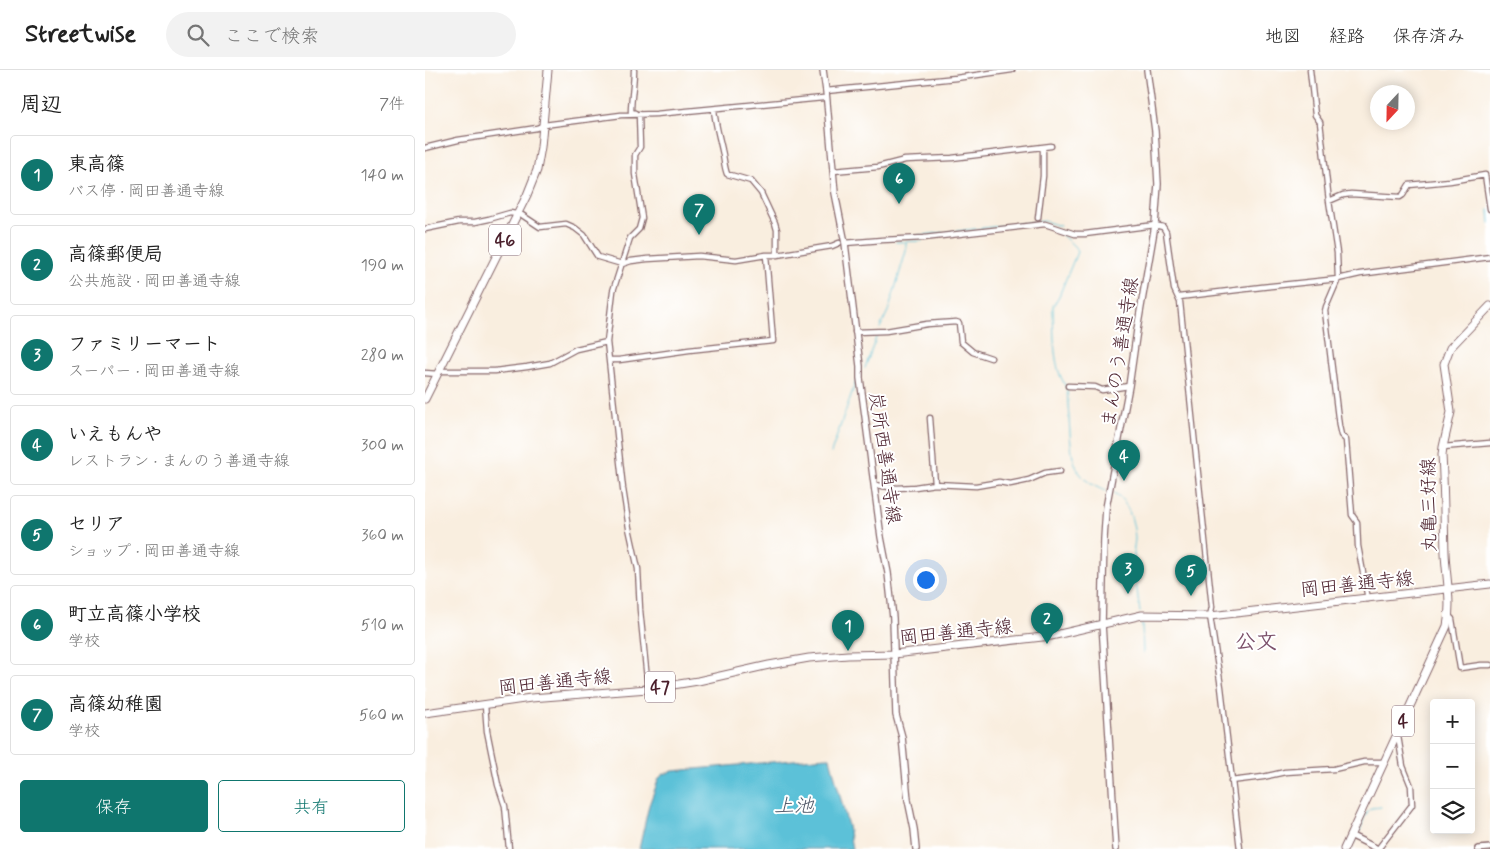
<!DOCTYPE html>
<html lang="ja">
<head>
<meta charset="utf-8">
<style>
  body { margin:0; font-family:Mynerve,"Klee One",sans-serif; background:#f2f2f2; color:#222 }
  .controls { position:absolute; right:15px; bottom:15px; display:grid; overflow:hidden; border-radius:5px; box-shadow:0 2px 12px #0003 }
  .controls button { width:45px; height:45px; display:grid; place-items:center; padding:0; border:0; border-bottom:1px solid #e0e0e0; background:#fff; color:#222; font:25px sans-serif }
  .compass { position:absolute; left:945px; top:15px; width:45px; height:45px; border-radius:50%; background:#fff; box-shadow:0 2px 12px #0003; rotate:202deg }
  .you { position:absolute; left:500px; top:509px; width:18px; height:18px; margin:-12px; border:4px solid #fff; border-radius:50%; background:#1a73e8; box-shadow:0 0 0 8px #1a73e833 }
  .badge { display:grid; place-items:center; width:32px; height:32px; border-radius:50%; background:#0f766e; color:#fff; font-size:16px; font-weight:700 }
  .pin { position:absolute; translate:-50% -41px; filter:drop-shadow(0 1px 2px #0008) }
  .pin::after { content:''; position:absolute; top:26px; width:18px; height:15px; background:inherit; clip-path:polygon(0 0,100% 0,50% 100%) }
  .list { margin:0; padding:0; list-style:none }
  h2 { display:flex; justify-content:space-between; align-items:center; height:65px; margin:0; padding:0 20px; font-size:21px }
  h2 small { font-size:16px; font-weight:400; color:#767676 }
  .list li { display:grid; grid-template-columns:32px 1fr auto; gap:15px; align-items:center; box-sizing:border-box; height:80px; margin:0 10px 10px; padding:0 10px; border:1px solid #e0e0e0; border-radius:5px }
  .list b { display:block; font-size:19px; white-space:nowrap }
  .list p { margin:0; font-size:16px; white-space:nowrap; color:#767676 }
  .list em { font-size:16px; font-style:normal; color:#767676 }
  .actions { display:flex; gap:10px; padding:15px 20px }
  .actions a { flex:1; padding:11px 0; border:1px solid #0f766e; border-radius:5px; text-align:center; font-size:18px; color:#0f766e }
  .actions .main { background:#0f766e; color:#fff }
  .icon { flex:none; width:28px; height:28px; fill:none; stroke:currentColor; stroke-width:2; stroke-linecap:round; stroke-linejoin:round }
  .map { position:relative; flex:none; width:1065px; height:779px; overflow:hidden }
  header { display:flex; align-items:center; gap:30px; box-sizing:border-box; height:70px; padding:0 25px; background:#fff; border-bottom:1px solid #e0e0e0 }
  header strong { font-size:24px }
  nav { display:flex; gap:28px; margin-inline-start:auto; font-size:18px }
  .search { width:350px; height:45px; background:#f2f2f2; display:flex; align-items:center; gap:12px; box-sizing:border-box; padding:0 18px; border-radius:28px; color:#767676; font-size:19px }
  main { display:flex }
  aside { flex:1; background:#fff }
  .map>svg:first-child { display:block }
</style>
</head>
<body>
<header>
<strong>Streetwise</strong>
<div class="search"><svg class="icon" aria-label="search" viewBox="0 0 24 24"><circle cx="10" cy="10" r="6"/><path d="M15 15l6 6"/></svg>ここで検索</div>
<nav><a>地図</a><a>経路</a><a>保存済み</a></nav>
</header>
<main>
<aside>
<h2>周辺<small>7件</small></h2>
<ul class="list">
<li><span class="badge">1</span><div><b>東高篠</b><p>バス停 · 岡田善通寺線</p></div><em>140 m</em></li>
<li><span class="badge">2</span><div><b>高篠郵便局</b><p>公共施設 · 岡田善通寺線</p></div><em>190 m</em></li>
<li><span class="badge">3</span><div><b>ファミリーマート</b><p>スーパー · 岡田善通寺線</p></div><em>280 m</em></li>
<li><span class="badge">4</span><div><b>いえもんや</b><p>レストラン · まんのう善通寺線</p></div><em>300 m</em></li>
<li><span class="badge">5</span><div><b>セリア</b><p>ショップ · 岡田善通寺線</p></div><em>360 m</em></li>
<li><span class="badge">6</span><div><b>町立高篠小学校</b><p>学校</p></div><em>510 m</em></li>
<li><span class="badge">7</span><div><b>高篠幼稚園</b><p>学校</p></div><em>560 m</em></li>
</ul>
<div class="actions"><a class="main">保存</a><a>共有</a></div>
</aside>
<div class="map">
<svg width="1065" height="779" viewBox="0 0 1065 779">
  <rect width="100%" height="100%" fill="#fff"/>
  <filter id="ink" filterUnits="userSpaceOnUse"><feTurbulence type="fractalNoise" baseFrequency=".02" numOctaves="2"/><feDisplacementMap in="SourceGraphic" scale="10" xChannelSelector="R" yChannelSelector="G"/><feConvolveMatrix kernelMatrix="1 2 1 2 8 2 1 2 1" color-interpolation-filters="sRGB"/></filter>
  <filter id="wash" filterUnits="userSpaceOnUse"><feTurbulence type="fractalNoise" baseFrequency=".0096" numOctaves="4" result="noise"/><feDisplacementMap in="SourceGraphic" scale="20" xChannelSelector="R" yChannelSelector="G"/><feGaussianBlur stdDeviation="1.12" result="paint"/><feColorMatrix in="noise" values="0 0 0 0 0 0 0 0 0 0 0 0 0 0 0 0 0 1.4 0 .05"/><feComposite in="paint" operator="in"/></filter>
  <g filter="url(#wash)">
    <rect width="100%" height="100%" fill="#f9eedf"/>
    <!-- water -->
    <path fill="#5bc1d8" stroke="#527082" d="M401 687 405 688 423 756 427 779H214L224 735 234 708 239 704 248 701Z"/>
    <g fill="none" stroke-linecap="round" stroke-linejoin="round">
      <!-- stream -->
      <path stroke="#5bc1d8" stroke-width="1" d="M1064 140 1065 153
        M635 163 650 177 652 182 634 226 628 236V241C629 262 628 286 635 305 637 310 640 314 642 320 643 334 644 349 645 363 647 392 650 410 681 421
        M489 166 619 151 635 156
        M471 172 497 171
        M455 258 464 239 481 181V171
        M440 298 452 265
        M406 383 432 308
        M689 423C703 430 709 452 710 468 710 473 708 478 709 483 710 503 712 523 715 542
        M717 554 718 583
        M932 765C940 755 935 748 946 738L956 737
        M925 779 931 769"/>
    </g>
  </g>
  <g filter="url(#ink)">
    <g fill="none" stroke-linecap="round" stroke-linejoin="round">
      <defs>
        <path id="minor" d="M209 0C209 14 206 28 206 42L210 43
          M885 0 890 45 895 52 904 131 912 183 913 209 901 237 900 241 914 356 916 365 921 370 927 445 932 452 933 476 943 529
          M401 21 531 8 587 0
          M289 39C290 53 294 66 297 80 299 88 299 96 302 104L326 111 336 123 350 153 352 160V185
          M214 44 215 77 210 85V104L217 148 214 159 205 168 188 221 182 272 198 419 204 458 213 499 215 540 223 619
          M0 78 33 70 112 58 119 55 196 45 231 44 398 28
          M408 101 453 97 480 90 527 88 626 76
          M904 131 918 125 926 124 975 127 978 125 984 115 1025 111 1060 105 1065 139
          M613 148 618 106V77
          M0 159 34 152H50L64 149 85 143 97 145 115 157 141 154 150 158 159 165 173 187 197 194 206 191 222 189 274 186 311 190 341 185H352L407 176 414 173
          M420 173 457 170 499 168 620 154 650 164H660L730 155 738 157 741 162 749 219 755 232 787 537 785 546 796 617 815 779
          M754 227 837 217 913 209 935 204 1065 187
          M430 262 461 261 502 254 531 252 534 253 536 272 548 282 566 288
          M184 290H194L264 280 348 271 341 185
          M14 301H70L102 297 125 293 151 279 182 272
          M0 303 13 304
          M643 316 670 317 677 320 704 316
          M505 348 510 414
          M1018 377 1065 373
          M450 415 472 418 490 417 510 414 551 416 574 412 585 414 604 410 620 403 635 401
          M1024 546 1027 549 1035 598 1056 595H1065
          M60 635 62 661 73 715 80 736 84 779
          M806 711 838 707 860 702 909 699 939 692H959
          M953 779 987 735 986 716 978 696 973 666"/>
        <path id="tertiary" d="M925 765 953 779
          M1053 779 1065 778"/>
        <path id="secondary" d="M398 0 401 21 410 123 420 173 435 296V308L456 467 463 503 468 548 471 645 477 667 483 730 489 759 491 779
          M691 779 677 554 679 469 681 438 704 316 712 260 730 155 733 114 730 61 722 0"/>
        <path id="primary" d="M0 329 102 125 112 100 116 77 123 0
          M0 643 106 628 223 619 273 611 344 595 384 588 423 585 469 584 626 566 717 545 785 546 1065 514
          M919 779 1022 556C1027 532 1021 507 1020 483 1019 450 1019 418 1017 385L1018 377 1026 342 1019 294 1025 278 1065 236"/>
      </defs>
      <!-- minor casing -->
      <use href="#minor" stroke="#87676a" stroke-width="7"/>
      <!-- tertiary casing -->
      <use href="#tertiary" stroke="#87676a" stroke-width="8"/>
      <!-- secondary casing -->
      <use href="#secondary" stroke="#87676a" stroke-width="8"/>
      <!-- primary casing -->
      <use href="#primary" stroke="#87676a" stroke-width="9"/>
      <!-- minor -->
      <use href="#minor" stroke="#fff" stroke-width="4.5"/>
      <!-- tertiary -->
      <use href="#tertiary" stroke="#fff" stroke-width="5"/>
      <!-- secondary -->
      <use href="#secondary" stroke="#fff" stroke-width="5.5"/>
      <!-- primary -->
      <use href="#primary" stroke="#fff" stroke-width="7"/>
    </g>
  </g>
  <g text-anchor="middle" stroke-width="4" stroke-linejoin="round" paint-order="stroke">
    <!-- shield labels -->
    <g fill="#fff" stroke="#80626b" stroke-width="1">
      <rect x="64" y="154.5" width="32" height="31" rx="4"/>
      <rect x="220" y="601.5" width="30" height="31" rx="4"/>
      <rect x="967" y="635.5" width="22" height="31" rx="4"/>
    </g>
    <g font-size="18" font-weight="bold" fill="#4a1f2b">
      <text x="80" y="176">46</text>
      <text x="235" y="623">47</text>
      <text x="978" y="657">4</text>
    </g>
    <!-- street labels -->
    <g font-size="19" fill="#4a1f2b" stroke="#fff">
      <text transform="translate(694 282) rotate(-81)" y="7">まんのう善通寺線</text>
      <text transform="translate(461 388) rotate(82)" y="7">炭所西善通寺線</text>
      <text transform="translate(1003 435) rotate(-91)" y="7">丸亀三好線</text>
      <text transform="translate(932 513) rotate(-6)" y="7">岡田善通寺線</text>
      <text transform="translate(531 561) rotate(-6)" y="7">岡田善通寺線</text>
      <text transform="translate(130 611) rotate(-6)" y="7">岡田善通寺線</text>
    </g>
    <!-- water labels -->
    <g font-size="20" font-style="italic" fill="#505868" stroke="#fff">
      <text x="369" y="742">上池</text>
    </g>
    <!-- quarter labels -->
    <g font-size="21" font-weight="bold" fill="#7c516b" stroke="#fff">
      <text x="831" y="578">公文</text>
    </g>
  </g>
</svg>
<div class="controls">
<button>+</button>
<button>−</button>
<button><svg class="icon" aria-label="layers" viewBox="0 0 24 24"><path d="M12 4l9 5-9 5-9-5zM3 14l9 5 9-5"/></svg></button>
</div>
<svg class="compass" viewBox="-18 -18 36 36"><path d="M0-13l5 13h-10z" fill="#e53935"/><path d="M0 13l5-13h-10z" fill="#767676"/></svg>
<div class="you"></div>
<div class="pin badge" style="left:423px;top:581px">1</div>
<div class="pin badge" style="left:622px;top:574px">2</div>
<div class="pin badge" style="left:703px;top:524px">3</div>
<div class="pin badge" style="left:699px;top:411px">4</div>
<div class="pin badge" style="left:766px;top:526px">5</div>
<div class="pin badge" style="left:474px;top:134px">6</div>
<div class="pin badge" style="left:274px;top:165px">7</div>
</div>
</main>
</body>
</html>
